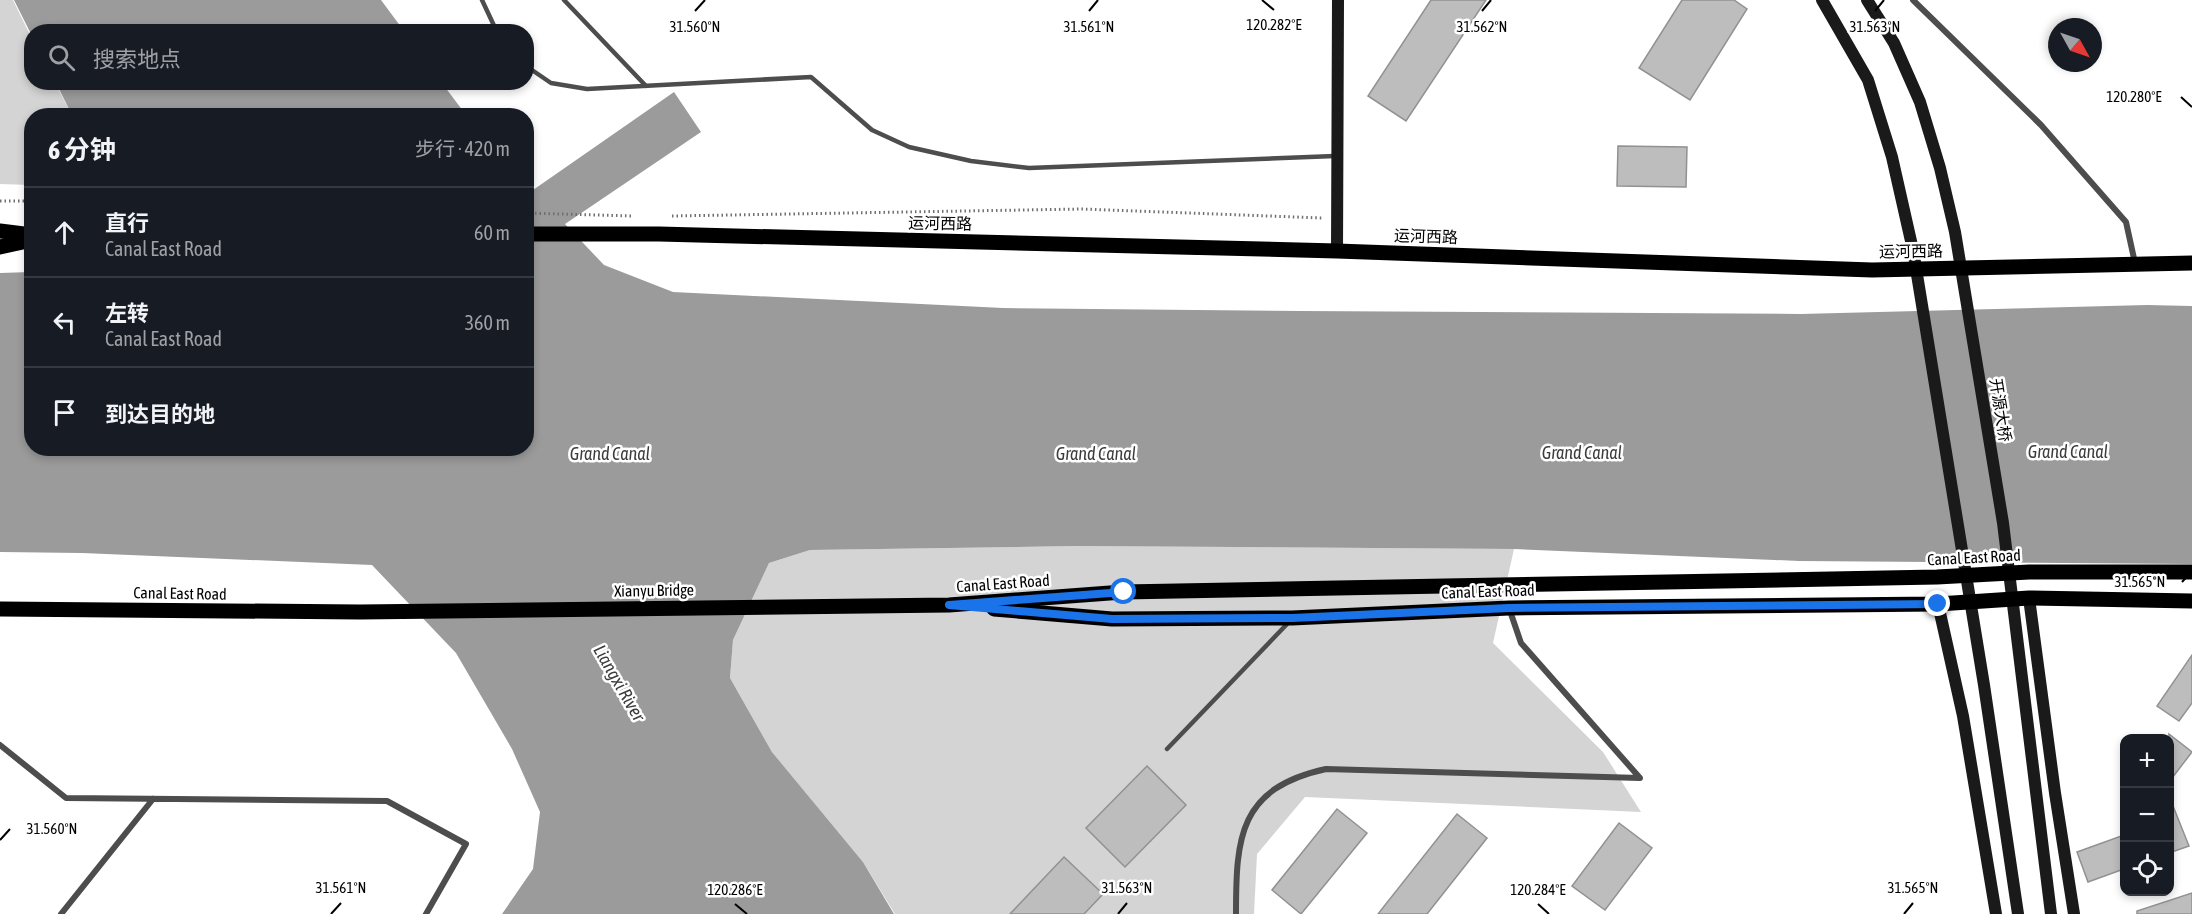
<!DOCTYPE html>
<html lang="zh">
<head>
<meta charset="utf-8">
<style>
  body { margin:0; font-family:"Asap Condensed","Noto Sans SC",sans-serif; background:#242831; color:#f1f3f6 }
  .controls { position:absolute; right:18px; bottom:18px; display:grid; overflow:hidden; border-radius:12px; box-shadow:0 3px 9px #0003 }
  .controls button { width:54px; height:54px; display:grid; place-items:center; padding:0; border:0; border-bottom:2px solid #363941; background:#171b24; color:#f1f3f6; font:30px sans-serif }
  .compass { position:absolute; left:2048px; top:18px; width:54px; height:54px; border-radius:50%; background:#171b24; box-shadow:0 3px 9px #0003; rotate:130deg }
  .stop { position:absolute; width:18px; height:18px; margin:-14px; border:4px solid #1a73e8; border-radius:50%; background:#fff }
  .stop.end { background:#1a73e8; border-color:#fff; box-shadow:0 2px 6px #0008 }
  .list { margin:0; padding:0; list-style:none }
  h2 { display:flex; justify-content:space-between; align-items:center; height:78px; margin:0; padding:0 24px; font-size:26px }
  h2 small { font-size:20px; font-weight:400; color:#9ea1a6 }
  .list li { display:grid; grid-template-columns:39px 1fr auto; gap:18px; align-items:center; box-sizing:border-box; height:90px; padding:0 24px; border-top:2px solid #363941 }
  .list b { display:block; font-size:22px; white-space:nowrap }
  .list p { margin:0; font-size:20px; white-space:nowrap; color:#9ea1a6 }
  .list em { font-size:20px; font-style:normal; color:#9ea1a6 }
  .icon { flex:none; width:33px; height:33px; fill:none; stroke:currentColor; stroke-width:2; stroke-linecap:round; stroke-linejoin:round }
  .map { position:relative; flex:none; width:2192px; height:914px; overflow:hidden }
  .search { position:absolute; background:#171b24; box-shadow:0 3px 9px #0003; left:24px; top:24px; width:510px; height:66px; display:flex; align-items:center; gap:15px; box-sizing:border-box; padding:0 21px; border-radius:24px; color:#9ea1a6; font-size:22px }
  .panel { position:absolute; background:#171b24; box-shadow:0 3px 9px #0003; left:24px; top:108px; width:510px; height:348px; border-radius:24px }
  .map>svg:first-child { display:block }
</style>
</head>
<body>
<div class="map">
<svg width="2192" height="914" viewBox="0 0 2192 914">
  <rect width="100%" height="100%" fill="#fff"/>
  <!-- green -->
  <path fill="#d4d4d4" d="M0 0H13L31 37 32 82 55 83 72 115 32 116 31 185 0 184Z
    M1077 546 1514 549 1493 643 1603 752 1641 812 1305 797 1257 854 1254 914H895L863 862 772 752 730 678 733 640 769 563 810 550Z"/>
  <!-- water -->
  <path fill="#9b9b9b" d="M14 0H381L404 31 32 32 31 34Z
    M56 83H442L466 115H72Z
    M674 92 701 132 565 224 604 265 673 292 1003 308 1301 311 1801 314 2147 305 2192 306V564L1799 561 1514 549 1077 546 810 550 769 563 733 640 730 678 772 752 863 862 894 914H502L533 869 540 812 512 749 456 653 372 565 82 553 0 552V273L31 272 32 448H526L527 183 533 190Z"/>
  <!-- building -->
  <path fill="#bdbdbd" stroke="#919191" stroke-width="1.5" d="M1431 0H1486L1406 121 1368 96Z
    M1682 0H1734L1747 9 1690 100 1639 68Z
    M1618 146 1687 147 1686 187 1617 186Z
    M2192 655V703L2179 721 2157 706Z
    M2169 734 2192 752 2169 782Z
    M1147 766 1186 805 1125 867 1086 828Z
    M2169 796 2189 846 2169 853Z
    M1337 809 1367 833 1301 914 1272 890Z
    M1457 814 1487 838 1427 914H1378Z
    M1619 823 1652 848 1605 910 1572 886Z
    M2124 835V869L2088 882 2077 852Z
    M1064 857 1103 894 1084 914H1010Z
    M2192 893V914H2137V911Z"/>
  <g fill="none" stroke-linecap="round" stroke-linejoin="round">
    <!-- path -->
    <path stroke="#6f6f6f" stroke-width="3" stroke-dasharray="1.5 3" stroke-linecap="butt" d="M0 201H32
      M526 213 633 216
      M672 216 1082 209 1322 218"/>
    <!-- lane -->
    <path stroke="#4d4d4d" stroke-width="4.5" d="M482 0 497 32
      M564 0 646 86
      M526 66 551 83 587 89 811 77 872 130 909 147 971 161 1029 168 1335 156
      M1167 749 1288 623"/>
    <!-- street -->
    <path stroke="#4d4d4d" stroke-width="6" d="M1913 0 2041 125 2126 222 2135 263
      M0 745 66 798 387 801 466 844 426 914
      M61 914 153 799
      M1236 914C1236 837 1239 788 1326 769L1640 778 1521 643 1509 608"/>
    <!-- secondary -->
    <path stroke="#1a1a1a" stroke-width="12" d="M1822 0 1868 80 1892 157 1913 250 1984 685 2018 914
      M1867 0 1894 43 1920 102 1940 168 1955 232 2003 523 2051 914
      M1337 251 1338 0
      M2029 598 2055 793 2074 914
      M1938 604 1963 716 1996 914"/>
    <!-- primary -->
    <path stroke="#000" stroke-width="15" d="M0 231 32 235
      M526 234H659L1337 251 1872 270 2192 263
      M0 247 32 240
      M0 609 360 612 949 605 1123 592 1937 577 2029 572H2192
      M994 609 1112 619 1292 618 1509 608 1938 604 2029 598 2192 601"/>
  </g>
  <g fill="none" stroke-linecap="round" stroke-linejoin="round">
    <!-- route -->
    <path stroke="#1a73e8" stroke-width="8" d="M1124 592 949 605 1112 619 1292 618 1509 608 1938 604"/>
  </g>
  <!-- ticks -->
  <path fill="none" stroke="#000" stroke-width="2" d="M1262 0 1274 10M695 11 705 0M1089 11 1098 0M1482 11 1491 0M1875 11 1884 0M2181 97 2192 107M2182 582 2192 571M0 840 10 829M735 904 747 914M1538 904 1549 914M331 914 341 903M1118 914 1127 903M1904 914 1913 903"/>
  <g text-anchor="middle" stroke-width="5" stroke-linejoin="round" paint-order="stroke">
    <!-- street labels -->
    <g font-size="16" fill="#000" stroke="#fff">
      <text transform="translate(940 223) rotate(1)" y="6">运河西路</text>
      <text transform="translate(1426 236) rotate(2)" y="6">运河西路</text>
      <text transform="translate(1911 251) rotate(-1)" y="6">运河西路</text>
      <text transform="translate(2001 410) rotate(81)" y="6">开源大桥</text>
      <text transform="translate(1974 557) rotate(-3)" y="6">Canal East Road</text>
      <text transform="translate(1003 583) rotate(-4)" y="6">Canal East Road</text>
      <text transform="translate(654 590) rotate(-1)" y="6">Xianyu Bridge</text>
      <text transform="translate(1488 591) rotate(-2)" y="6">Canal East Road</text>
      <text transform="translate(180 593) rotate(1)" y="6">Canal East Road</text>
    </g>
    <!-- water labels -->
    <g font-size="18" font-style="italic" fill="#3c3c3c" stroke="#fff">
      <text x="2068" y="458">Grand Canal</text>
      <text x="1582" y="459">Grand Canal</text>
      <text x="610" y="460">Grand Canal</text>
      <text x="1096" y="460">Grand Canal</text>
      <text transform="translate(619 683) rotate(60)" y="6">Liangxi River</text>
    </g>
  </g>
  <g font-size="15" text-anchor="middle" fill="#000" stroke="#fff" stroke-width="5" stroke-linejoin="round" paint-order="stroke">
    <text x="1274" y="30">120.282°E</text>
    <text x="695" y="32">31.560°N</text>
    <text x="1089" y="32">31.561°N</text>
    <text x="1482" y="32">31.562°N</text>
    <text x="1875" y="32">31.563°N</text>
    <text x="2134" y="102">120.280°E</text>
    <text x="2140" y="587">31.565°N</text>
    <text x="52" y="834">31.560°N</text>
    <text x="341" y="893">31.561°N</text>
    <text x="1127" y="893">31.563°N</text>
    <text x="1913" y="893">31.565°N</text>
    <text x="735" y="895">120.286°E</text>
    <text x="1538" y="895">120.284°E</text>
  </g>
</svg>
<div class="controls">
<button>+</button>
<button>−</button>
<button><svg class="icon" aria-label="locate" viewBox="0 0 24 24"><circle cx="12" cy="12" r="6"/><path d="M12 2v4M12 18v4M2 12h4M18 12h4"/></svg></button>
</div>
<svg class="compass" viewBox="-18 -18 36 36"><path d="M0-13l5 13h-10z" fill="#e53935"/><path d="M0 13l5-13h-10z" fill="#9ea1a6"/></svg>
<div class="stop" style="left:1124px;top:592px"></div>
<div class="stop end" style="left:1938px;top:604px"></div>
<div class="search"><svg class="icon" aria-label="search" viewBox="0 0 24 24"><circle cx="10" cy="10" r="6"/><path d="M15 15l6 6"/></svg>搜索地点</div>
<section class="panel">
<h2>6 分钟<small>步行 · 420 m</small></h2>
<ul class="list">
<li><svg class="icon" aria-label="ahead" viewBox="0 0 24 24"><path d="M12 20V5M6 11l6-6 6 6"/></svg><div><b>直行</b><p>Canal East Road</p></div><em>60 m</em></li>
<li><svg class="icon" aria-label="left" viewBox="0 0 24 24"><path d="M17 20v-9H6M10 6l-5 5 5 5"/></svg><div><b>左转</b><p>Canal East Road</p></div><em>360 m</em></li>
<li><svg class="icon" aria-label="arrive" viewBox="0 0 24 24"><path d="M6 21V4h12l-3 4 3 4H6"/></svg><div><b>到达目的地</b></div></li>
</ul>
</section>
</div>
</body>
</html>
